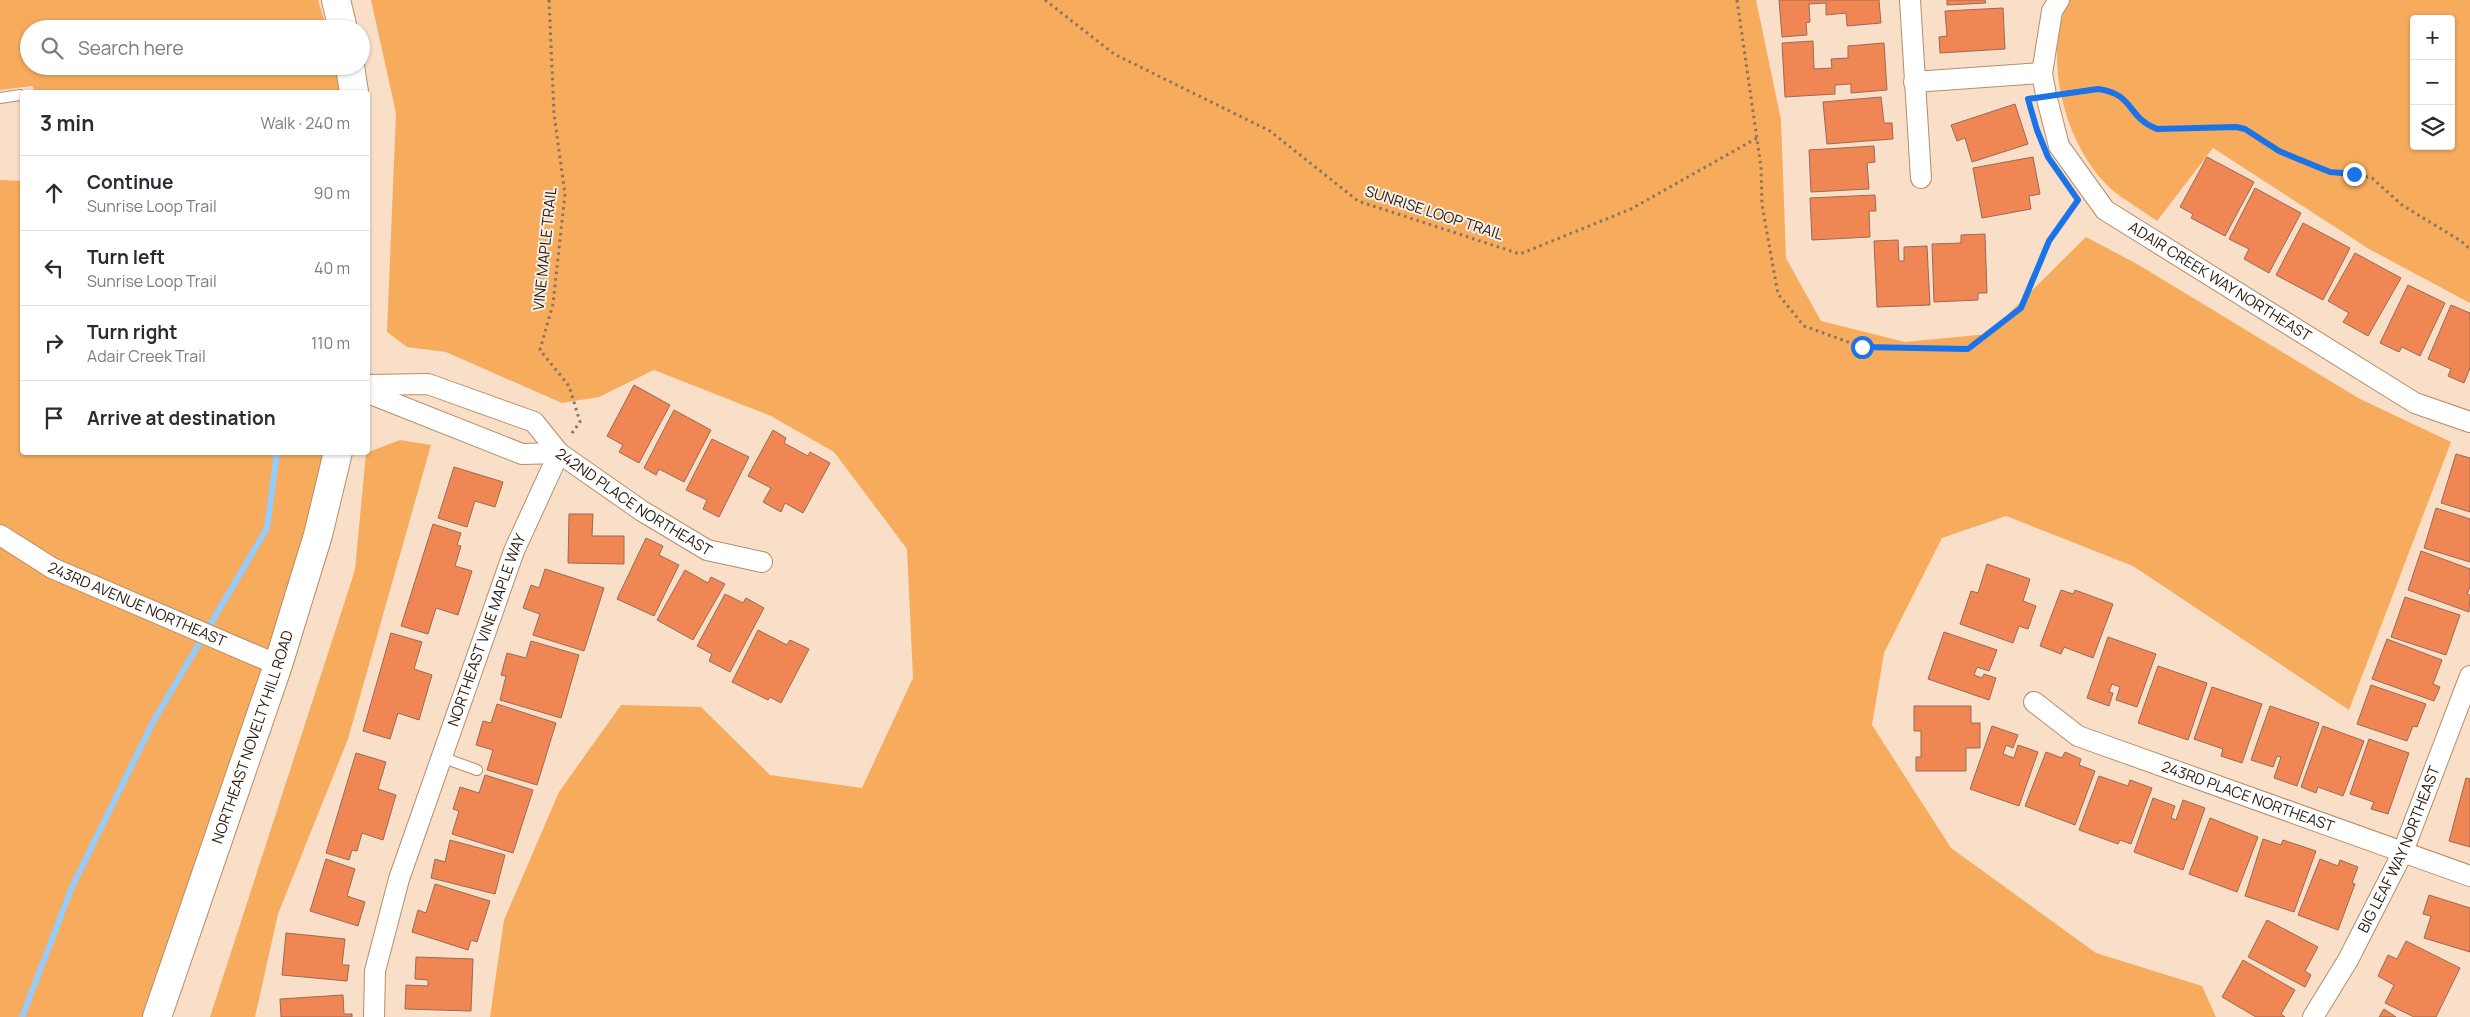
<!DOCTYPE html>
<html lang="en">
<head>
<meta charset="utf-8">
<style>
  body { margin:0; font-family:Manrope,sans-serif; background:#f7f7f7; color:#2b2b33 }
  .controls { position:absolute; right:15px; top:15px; display:grid; overflow:hidden; border-radius:5px; box-shadow:0 1px 4px #0004 }
  .controls button { width:45px; height:45px; display:grid; place-items:center; padding:0; border:0; border-bottom:1px solid #e1e1e2; background:#fff; color:#2b2b33; font:25px sans-serif }
  .stop { position:absolute; width:15px; height:15px; margin:-11px; border:4px solid #1a73e8; border-radius:50%; background:#fff }
  .stop.end { background:#1a73e8; border-color:#fff; box-shadow:0 1px 5px #0008 }
  .list { margin:0; padding:0; list-style:none }
  h2 { display:flex; justify-content:space-between; align-items:center; height:65px; margin:0; padding:0 20px; font-size:21px }
  h2 small { font-size:16px; font-weight:400; color:#7c7c81 }
  .list li { display:grid; grid-template-columns:32px 1fr auto; gap:15px; align-items:center; box-sizing:border-box; height:75px; padding:0 20px; border-top:1px solid #e1e1e2 }
  .list b { display:block; font-size:19px; white-space:nowrap }
  .list p { margin:0; font-size:16px; white-space:nowrap; color:#7c7c81 }
  .list em { font-size:16px; font-style:normal; color:#7c7c81 }
  .icon { flex:none; width:28px; height:28px; fill:none; stroke:currentColor; stroke-width:2; stroke-linecap:round; stroke-linejoin:round }
  .map { position:relative; flex:none; width:2470px; height:1017px; overflow:hidden }
  .search { position:absolute; background:#fff; box-shadow:0 1px 4px #0004; left:20px; top:20px; width:350px; height:55px; display:flex; align-items:center; gap:12px; box-sizing:border-box; padding:0 18px; border-radius:28px; color:#7c7c81; font-size:19px }
  .panel { position:absolute; background:#fff; box-shadow:0 1px 4px #0004; left:20px; top:90px; width:350px; height:365px; border-radius:5px }
  .map>svg:first-child { display:block }
</style>
</head>
<body>
<div class="map">
<svg width="2470" height="1017" viewBox="0 0 2470 1017">
  <rect width="100%" height="100%" fill="#f9dfc8"/>
  <!-- green -->
  <path fill="#f7ab5d" fill-rule="evenodd" d="M0 0H318L327 29H29V66H338L343 92H36L32 86 0 90Z
    M371 0H1756L1781 120 1786 258 1821 321 1905 342 1988 334 2086 237 2137 264 2360 399 2451 442 2349 710 2133 566 2006 516 1942 538 1884 653 1872 725 1951 848 2096 953 2202 986 2216 1017H490L504 920 559 792 621 705 701 707 770 775 862 788 913 678 907 549 834 452 771 416 654 370 599 397 562 403 446 352 407 347 387 332 396 113Z
    M2069 0H2470V303L2369 249 2213 148 2157 221C2142 210 2124 200 2110 188 2065 146 2041 56 2069 0ZM2414 19H2451V146H2414Z
    M0 180 22 181V452L338 453 170 1017H0Z
    M400 440 431 445 348 739 278 914 255 1017H210L355 570 366 453Z"/>
  <g fill="none" stroke-linecap="round" stroke-linejoin="round">
    <!-- stream -->
    <path stroke="#95ccfb" stroke-width="6" d="M22 1017 72 887 153 722 267 528 277 452"/>
  </g>
  <!-- building -->
  <path fill="#f08654" stroke="#9a6a55" d="M1779 0H1879L1881 23 1847 26 1846 13 1826 15V3L1809 4 1810 22 1806 23 1807 35 1782 37Z
    M1947 0H1985L1986 3 1947 5Z
    M2003 8 2005 49 1940 53 1939 37 1947 36 1945 11Z
    M1813 41 1814 69 1832 68 1831 59 1848 58V46L1884 43 1887 90 1851 93V84L1835 85V94L1785 97 1782 43Z
    M1881 97 1884 123H1892L1893 139 1827 144 1823 102Z
    M2015 104 2028 144 1972 162 1965 138 1957 141 1951 125Z
    M1874 146 1875 162 1867 163 1869 189 1811 192 1809 150Z
    M2033 157 2040 194 2029 196 2031 209 1982 218 1973 168Z
    M2207 157 2254 182 2225 236 2191 218 2193 214 2180 207Z
    M2255 188 2301 213 2269 273 2244 259 2249 249 2229 239Z
    M1875 195 1876 211H1869L1870 237 1812 240 1810 198Z
    M2303 223 2350 248 2323 300 2276 275Z
    M1985 234 1987 293H1978V300L1934 302 1932 244 1961 243V235Z
    M1898 240 1899 261H1904V247L1927 246 1930 305 1877 307 1874 241Z
    M2355 253 2401 278 2368 336 2343 322 2349 313 2328 301Z
    M2408 285 2445 303 2420 356 2402 347 2399 352 2380 343Z
    M2451 305 2470 313V368L2464 383 2448 376 2451 369 2428 359Z
    M634 385 670 405 639 463 619 452 623 445 607 436Z
    M674 410 711 430 684 482 659 469 656 475 644 468Z
    M773 430 786 438 784 443 808 456 810 452 830 463 803 513 785 503 781 512 763 502 771 488 748 476Z
    M712 439 749 457 719 517 703 509 707 500 686 490Z
    M2456 454 2470 458V512L2441 503Z
    M454 467 503 482 495 507 475 501 467 527 438 518Z
    M2436 508 2470 519V562L2424 548Z
    M569 514H593L592 536H624V564L568 563Z
    M433 524 461 533 457 545 461 546 455 566 472 571 458 615 436 608 428 634 401 626Z
    M646 538 663 546 659 555 679 565 654 616 617 599Z
    M2421 551 2470 569V587L2467 594 2470 595 2469 612 2408 590Z
    M1987 564 2030 579 2023 601 2036 606 2028 629 2019 626 2013 643 1960 624 1971 591 1978 593Z
    M545 569 604 588 584 651 533 635 540 614 523 608 531 585 539 588Z
    M685 570 708 583 711 577 725 584 693 640 657 620Z
    M2061 590 2073 594 2075 590 2113 604 2093 658 2064 647 2061 654 2040 646Z
    M725 594 743 603 746 598 764 608 730 672 709 661 712 654 697 646Z
    M2405 597 2460 615 2446 655 2391 637Z
    M758 630 787 645 790 640 809 649 781 703 770 697 768 700 732 682Z
    M1944 632 1997 650 1989 671 1977 667 1974 675 1982 678 1984 674 1996 678 1989 700 1928 679Z
    M391 633 422 642 414 669 432 675 419 720 398 713 390 739 363 731Z
    M2108 637 2156 654 2137 707 2116 700 2120 687 2112 684 2109 692 2113 693 2109 706 2087 698Z
    M2387 639 2442 660 2433 684 2440 687 2434 701 2372 679Z
    M531 641 579 655 561 718 500 700 506 676 501 675 507 653 526 658Z
    M2158 666 2207 683 2188 740 2138 723Z
    M2371 685 2426 704 2417 727 2413 726 2407 741 2357 724Z
    M2212 687 2262 704 2242 763 2221 756 2223 749 2194 739Z
    M497 704 556 723 537 785 487 770 493 750 476 745 483 721 491 723Z
    M1914 706H1971V723H1980V748H1966V771H1916V757H1921V731H1914Z
    M2270 706 2319 723 2297 786 2274 778 2281 757 2277 756 2273 767 2251 760Z
    M1992 726 2018 735 2013 748 2006 745 2003 754 2014 758 2018 745 2038 752 2019 806 1970 789Z
    M2323 726 2364 741 2343 796 2318 787 2316 793 2301 787Z
    M2369 739 2409 753 2388 814 2371 809 2374 802 2350 794Z
    M2046 752 2062 758 2065 752 2081 759 2079 765 2095 771 2075 825 2025 806Z
    M356 753 386 762 378 789 396 795 383 840 362 833 357 851 352 850 349 860 326 853Z
    M485 775 533 790 513 853 452 834 459 811 453 809 460 787 479 793Z
    M2099 776 2128 786 2130 780 2152 788 2131 844 2120 840 2118 844 2079 830Z
    M2466 778 2470 779V847L2449 841Z
    M2153 798 2175 806 2171 818 2176 820 2183 800 2205 808 2183 870 2134 852Z
    M2210 818 2258 837 2237 892 2189 874Z
    M2263 839 2281 845 2283 840 2316 851 2294 912 2245 896Z
    M450 840 505 855 495 894 431 878 435 859 445 862Z
    M326 859 355 869 347 896 365 902 358 926 310 911Z
    M2320 859 2338 866 2340 860 2358 867 2352 883 2355 884 2338 930 2298 915Z
    M435 884 490 901 477 942 471 940 468 950 412 932 418 910 426 913Z
    M2429 895 2470 908V952L2424 938 2431 916 2423 914Z
    M2267 920 2318 947 2305 971 2311 975 2305 987 2248 957Z
    M286 933 345 939 342 965H349L347 981 282 975Z
    M2406 941 2460 968 2436 1017H2414L2385 1003 2394 985 2378 976 2388 955 2397 959Z
    M416 957 473 959 471 1011 405 1009 406 985 428 986V980L415 979Z
    M2243 960 2295 990 2281 1014 2285 1017H2256L2222 997Z
    M343 995 344 1014H352V1017H281L280 999Z
    M2384 1009 2396 1017H2379Z"/>
  <g fill="none" stroke-linecap="round" stroke-linejoin="round">
    <defs>
      <path id="lane" d="M0 98 20 95
        M441 757 477 770"/>
      <g id="street">
        <path d="M1910 0 1921 178"/>
        <path id="s1" d="M2059 0 2052 11 2042 73 2046 95 2059 146 2105 210 2415 403 2470 422"/>
        <path d="M1914 82 2042 73"/>
        <path id="s2" d="M368 385 428 384 534 422 559 453 642 511 707 550 762 562"/>
        <path d="M368 393 522 454 559 453"/>
        <path id="s3" d="M0 535 52 568 278 665"/>
        <path id="s4" d="M2034 702 2078 736 2470 876"/>
        <path id="s5" d="M374 1017 375 971 399 879 514 551 559 453"/>
        <path id="s6" d="M2313 1017 2348 960 2402 854 2470 676"/>
      </g>
      <g id="secondary">
        <path d="M336 0 343 29"/>
        <path d="M350 66 354 92"/>
        <path id="s7" d="M157 1017 278 665 318 535 338 452"/>
      </g>
    </defs>
    <!-- lane casing -->
    <use href="#lane" stroke="#b58e69" stroke-width="12"/>
    <!-- street casing -->
    <use href="#street" stroke="#b58e69" stroke-width="22"/>
    <!-- secondary casing -->
    <use href="#secondary" stroke="#b58e69" stroke-width="30"/>
    <!-- path -->
    <path stroke="#887461" stroke-width="3" stroke-dasharray="2.5 4" stroke-linecap="butt" d="M549 0 554 114 565 194 553 304 540 350 569 386 580 422 570 436
      M1045 0 1114 54 1270 131 1358 201 1520 254 1631 209 1757 138
      M1737 0 1761 167 1762 205 1778 294 1804 326 1862 347 1968 349 2021 309 2049 241 2076 203
      M2067 92C2088 90 2114 83 2128 104 2137 116 2142 123 2157 129L2235 127 2245 129 2279 151 2330 173 2354 174 2372 178 2402 205 2461 241 2470 249"/>
    <!-- lane -->
    <use href="#lane" stroke="#fff" stroke-width="10"/>
    <!-- street -->
    <use href="#street" stroke="#fff" stroke-width="20"/>
    <!-- secondary -->
    <use href="#secondary" stroke="#fff" stroke-width="28"/>
  </g>
  <g fill="none" stroke-linecap="round" stroke-linejoin="round">
    <!-- route -->
    <path stroke="#1a73e8" stroke-width="6" d="M1862 347 1968 349 2021 308 2049 241 2078 200 2048 157 2037 130 2028 99 2098 89C2135 94 2126 117 2157 129L2236 127 2245 129 2279 151 2330 172 2354 174"/>
  </g>
  <g text-anchor="middle" stroke-width="4" stroke-linejoin="round" paint-order="stroke">
    <!-- street labels -->
    <g font-size="15" fill="#291a0b" stroke="#f8f0e8">
      <text transform="translate(1434 213) rotate(18)" y="5">SUNRISE LOOP TRAIL</text>
      <text transform="translate(545 249) rotate(-84)" y="5">VINE MAPLE TRAIL</text>
      <text dy="5" stroke="none"><textPath href="#s1" startOffset="365">ADAIR CREEK WAY NORTHEAST</textPath></text>
      <text dy="5" stroke="none"><textPath href="#s2" startOffset="302">242ND PLACE NORTHEAST</textPath></text>
      <text dy="5" stroke="none"><textPath href="#s3" startOffset="154">243RD AVENUE NORTHEAST</textPath></text>
      <text dy="5" stroke="none"><textPath href="#s5" startOffset="405">NORTHEAST VINE MAPLE WAY</textPath></text>
      <text dy="5" stroke="none"><textPath href="#s7" startOffset="296">NORTHEAST NOVELTY HILL ROAD</textPath></text>
      <text dy="5" stroke="none"><textPath href="#s4" startOffset="236">243RD PLACE NORTHEAST</textPath></text>
      <text dy="5" stroke="none"><textPath href="#s6" startOffset="189">BIG LEAF WAY NORTHEAST</textPath></text>
    </g>
  </g>
</svg>
<div class="controls">
<button>+</button>
<button>−</button>
<button><svg class="icon" aria-label="layers" viewBox="0 0 24 24"><path d="M12 4l9 5-9 5-9-5zM3 14l9 5 9-5"/></svg></button>
</div>
<div class="stop" style="left:1862px;top:347px"></div>
<div class="stop end" style="left:2354px;top:174px"></div>
<div class="search"><svg class="icon" aria-label="search" viewBox="0 0 24 24"><circle cx="10" cy="10" r="6"/><path d="M15 15l6 6"/></svg>Search here</div>
<section class="panel">
<h2>3 min<small>Walk · 240 m</small></h2>
<ul class="list">
<li><svg class="icon" aria-label="ahead" viewBox="0 0 24 24"><path d="M12 20V5M6 11l6-6 6 6"/></svg><div><b>Continue</b><p>Sunrise Loop Trail</p></div><em>90 m</em></li>
<li><svg class="icon" aria-label="left" viewBox="0 0 24 24"><path d="M17 20v-9H6M10 6l-5 5 5 5"/></svg><div><b>Turn left</b><p>Sunrise Loop Trail</p></div><em>40 m</em></li>
<li><svg class="icon" aria-label="right" viewBox="0 0 24 24"><path d="M7 20v-9h11M14 6l5 5-5 5"/></svg><div><b>Turn right</b><p>Adair Creek Trail</p></div><em>110 m</em></li>
<li><svg class="icon" aria-label="arrive" viewBox="0 0 24 24"><path d="M6 21V4h12l-3 4 3 4H6"/></svg><div><b>Arrive at destination</b></div></li>
</ul>
</section>
</div>
</body>
</html>
